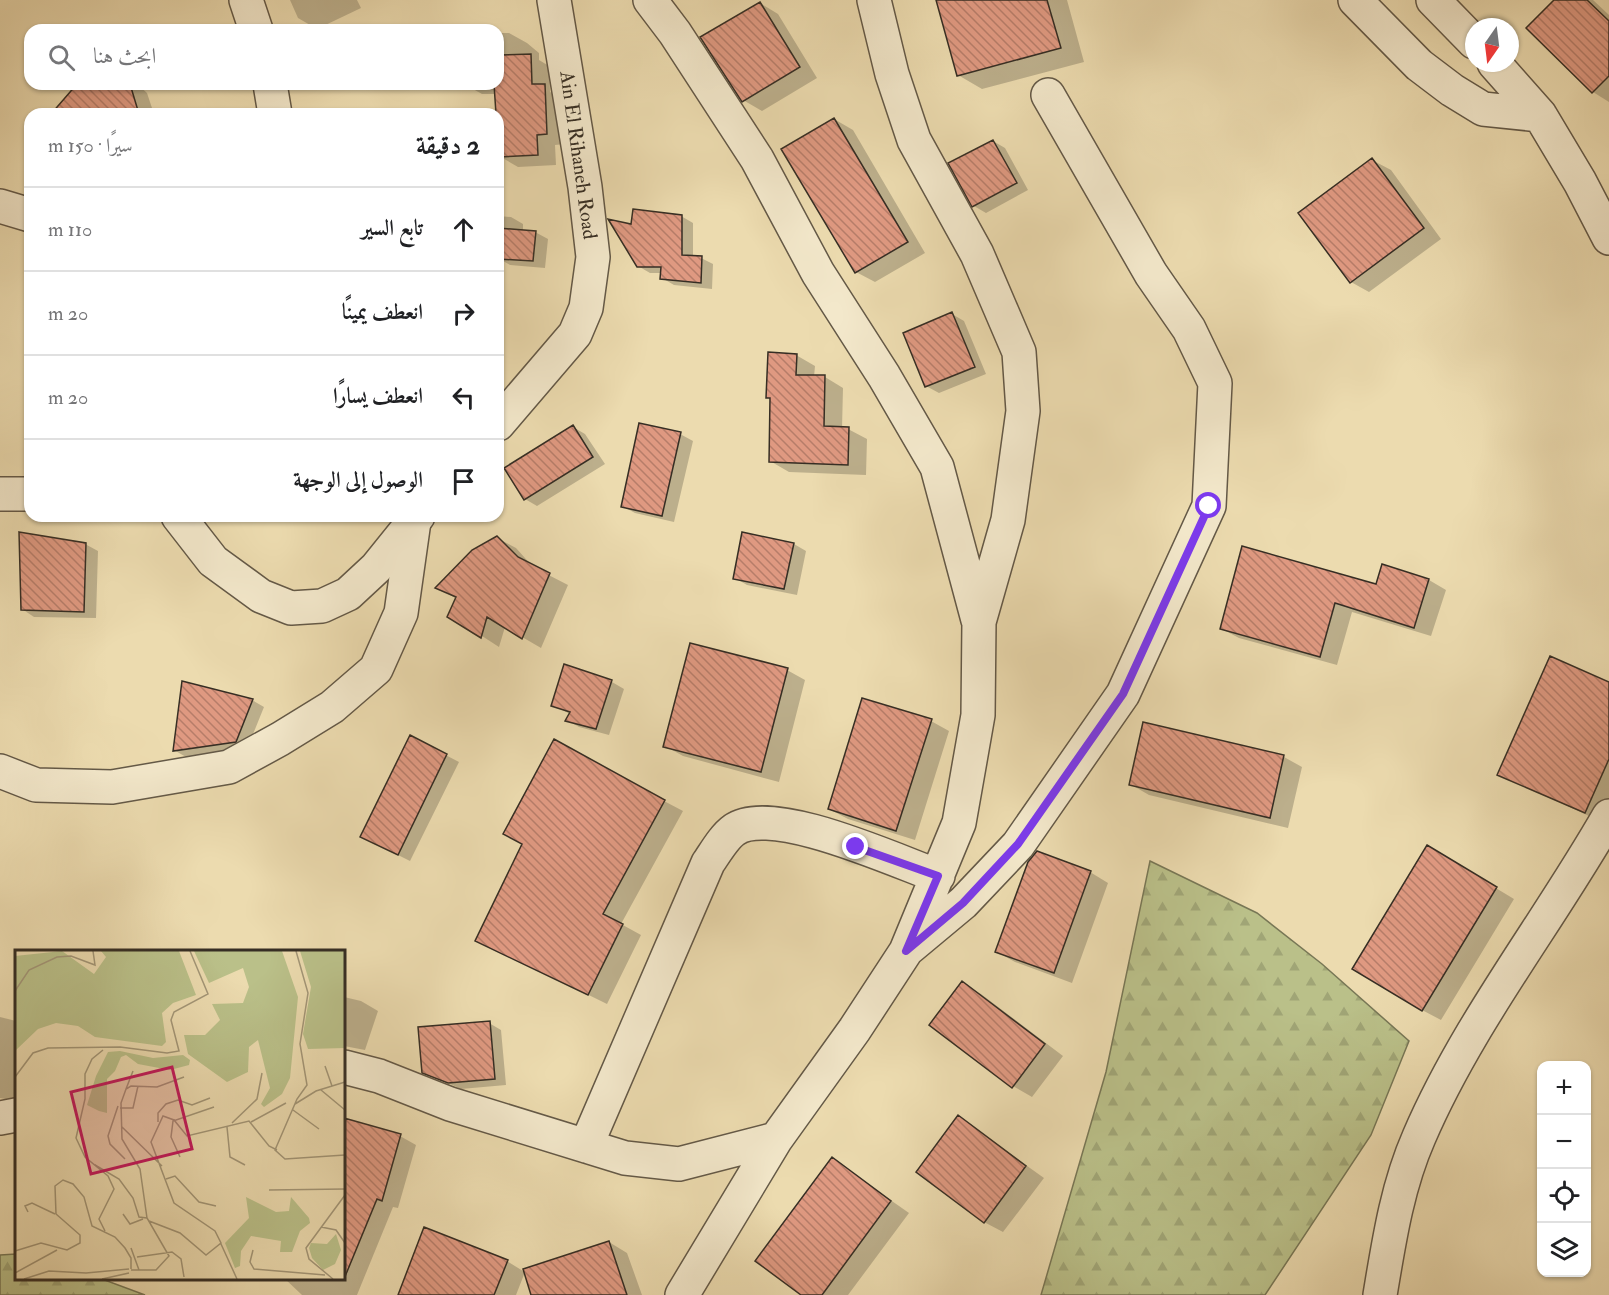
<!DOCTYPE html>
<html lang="ar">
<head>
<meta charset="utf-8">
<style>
  body { margin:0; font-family:"IM FELL Double Pica",Amiri,serif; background:#f2f2f2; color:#202124; direction:rtl }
  .controls { position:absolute; right:18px; bottom:18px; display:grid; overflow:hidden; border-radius:12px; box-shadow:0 2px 4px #0004 }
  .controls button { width:54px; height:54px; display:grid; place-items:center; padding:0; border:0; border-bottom:2px solid #e0e0e0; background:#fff; color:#202124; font:30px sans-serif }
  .compass { position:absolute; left:1465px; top:18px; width:54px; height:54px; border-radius:50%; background:#fff; box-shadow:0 2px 4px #0004; rotate:194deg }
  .stop { position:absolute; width:18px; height:18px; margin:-14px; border:4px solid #7c3aed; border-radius:50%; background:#fff }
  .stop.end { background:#7c3aed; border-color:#fff; box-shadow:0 2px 6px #0008 }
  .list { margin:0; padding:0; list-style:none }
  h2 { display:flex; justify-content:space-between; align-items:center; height:78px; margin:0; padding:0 24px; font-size:26px }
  h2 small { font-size:20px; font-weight:400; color:#757577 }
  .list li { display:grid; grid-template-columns:39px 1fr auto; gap:18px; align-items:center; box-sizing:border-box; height:84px; padding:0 24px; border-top:2px solid #e0e0e0 }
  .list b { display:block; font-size:22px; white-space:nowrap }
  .list em { font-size:20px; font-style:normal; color:#757577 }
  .icon { flex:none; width:33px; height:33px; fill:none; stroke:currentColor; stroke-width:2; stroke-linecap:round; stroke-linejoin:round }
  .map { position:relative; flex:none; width:1609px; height:1295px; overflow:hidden; direction:ltr }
  .search { position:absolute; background:#fff; box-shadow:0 2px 4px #0004; left:24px; top:24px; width:480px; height:66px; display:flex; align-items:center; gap:15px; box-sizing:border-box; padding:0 21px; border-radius:18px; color:#757577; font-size:22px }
  .panel { position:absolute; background:#fff; box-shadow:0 2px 4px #0004; left:24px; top:108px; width:480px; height:414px; border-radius:18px; direction:rtl }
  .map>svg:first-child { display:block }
</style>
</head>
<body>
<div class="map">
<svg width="1609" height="1295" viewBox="0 0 1609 1295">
  <defs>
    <pattern id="forest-firs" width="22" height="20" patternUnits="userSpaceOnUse" patternTransform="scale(1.5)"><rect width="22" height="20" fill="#bac089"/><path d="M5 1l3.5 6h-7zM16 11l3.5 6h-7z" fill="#a0a576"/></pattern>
    <pattern id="building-back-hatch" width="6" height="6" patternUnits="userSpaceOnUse" patternTransform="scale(1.5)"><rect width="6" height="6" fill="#df9981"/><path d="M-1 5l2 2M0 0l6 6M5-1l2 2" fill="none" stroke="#b67d69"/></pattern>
  </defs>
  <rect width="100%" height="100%" fill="#ecdbaf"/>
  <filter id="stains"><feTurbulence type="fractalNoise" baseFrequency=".00333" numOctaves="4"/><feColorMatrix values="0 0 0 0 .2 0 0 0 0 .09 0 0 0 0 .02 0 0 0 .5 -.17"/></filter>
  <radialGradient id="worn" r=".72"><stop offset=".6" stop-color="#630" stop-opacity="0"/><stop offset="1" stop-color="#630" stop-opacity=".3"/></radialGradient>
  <!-- forest -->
  <path fill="url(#forest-firs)" stroke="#787756" stroke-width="1.5" d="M1150 861 1257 913 1322 964 1409 1041 1371 1135 1265 1295H1041L1106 1072Z
    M16 1254V1278L102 1279 145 1295H0V1255Z"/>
  <!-- shadow -->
  <path fill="#0003" d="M290 0H357L361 8 317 29 298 18Z
    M938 0H1067L1084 62 982 89 958 75Z
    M1556 0H1593L1609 15V102L1593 92Z
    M760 3 778 14 817 78 762 111 743 100Z
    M498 33H509L527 43 539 53V60L549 66 550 92 563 99 565 144 555 145 556 165 518 167 499 156 496 94H482L464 84H498Z
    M79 84H137L147 93 154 114H66Z
    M834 119 853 130 925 253 875 282 856 272Z
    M993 141 1005 148 1028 190 986 213 974 206Z
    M1372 160 1391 170 1441 239 1369 292 1351 282Z
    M498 216 511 217 523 224V231L535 232 548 239 545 268 510 265 498 258Z
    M681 216 693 223V257L701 258 713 264 712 289 674 285 662 278V273H650L638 266 632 225Z
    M952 314 964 321 986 374 939 393 926 386Z
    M796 355 815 366 814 377H825L843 388 842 429H848L867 439 866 475 789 472 770 461Z
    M573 427 585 434 605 464 537 506 525 499Z
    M680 434 693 441 674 522 635 513 622 506Z
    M497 538 516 548 533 567 568 585 541 648 505 627 499 647 482 636 449 616 457 599 437 587Z
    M85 544 98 551 96 618 34 617 22 609Z
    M794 544 806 551 797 595 747 585 735 578Z
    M1383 566 1429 580 1446 590 1431 636 1352 612 1337 665 1239 638 1222 629 1377 585Z
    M565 666 612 682 624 689 609 735 579 727 567 720 570 714 553 705Z
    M787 670 805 680 779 782 683 756 665 746Z
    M1609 683V811L1604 823 1499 774Z
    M252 700 264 707 247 749 186 757 174 750Z
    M931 721 949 731 915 840 848 819 829 809Z
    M1144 724 1284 757 1302 767 1288 828 1149 795 1130 784Z
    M411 737 459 762 410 861 374 843Z
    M664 801 683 811 621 924 641 935 607 1004 477 940Z
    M1446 858 1514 899 1441 1020 1422 1010Z
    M1090 872 1108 883 1072 983 1015 962 997 952Z
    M962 983 981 994 1063 1056 1032 1097 1013 1086Z
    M344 997 361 1001 378 1011 365 1050 344 1046Z
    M0 1017 16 1021V1101L0 1098Z
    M489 1023 501 1030 506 1085 461 1089 424 1072Z
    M959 1117 1044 1178 1003 1232 984 1222Z
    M344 1120 400 1136 416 1145 398 1208 393 1207 357 1295H302L284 1278H344Z
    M832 1159 909 1213 848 1295H804Z
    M609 1242 627 1253 642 1295H533L525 1272 516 1295H409L507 1261 523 1271Z"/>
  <!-- building -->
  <path fill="url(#building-back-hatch)" stroke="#362e24" stroke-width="1.5" d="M936 0H1047L1061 48 957 76Z
    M1554 0H1587L1609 21V76L1592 93 1526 28Z
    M760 2 800 67 742 102 700 37Z
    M531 54 532 84H545L547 134 537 135 538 155 498 157V114H496L494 84H498V55Z
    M77 84H130L139 114H51Z
    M834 118 908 242 855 273 781 149Z
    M993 140 1017 183 972 207 948 163Z
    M1372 158 1424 228 1350 283 1298 213Z
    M633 209 682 215V255L702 256 701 283 660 279 661 267H637L608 219 631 224Z
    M498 228 536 231 533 261 498 259Z
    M952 312 975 367 925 387 903 333Z
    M768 352 797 354 796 375H825L824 426 849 427 848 465 769 462 770 398H766Z
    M639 423 681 432 662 516 621 507Z
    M573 425 593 457 524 500 504 468Z
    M19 532 86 543 84 612 21 610Z
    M742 532 794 543 784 589 733 579Z
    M497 536 518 557 550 573 522 639 487 617 481 638 447 617 456 597 435 588 472 550Z
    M1242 546 1376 584 1382 564 1429 579 1414 628 1335 603 1320 657 1220 629Z
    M690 643 788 668 761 772 663 747Z
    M1550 656 1609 682V759L1585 813 1497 775Z
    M564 664 612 680 596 729 565 721 570 712 551 706Z
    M182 681 253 699 236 742 173 751Z
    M862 698 932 719 896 831 828 809Z
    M1143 722 1284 755 1270 818 1129 785Z
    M410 735 447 754 398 855 360 837Z
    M554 739 665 800 603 914 623 924 588 995 475 941 522 844 503 834Z
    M1427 845 1497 887 1422 1011 1352 969Z
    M1037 851 1091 871 1054 973 995 952 1028 862Z
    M962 981 1045 1044 1012 1088 929 1025Z
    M490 1021 495 1079 448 1083 422 1073 418 1027Z
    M958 1115 1026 1166 984 1223 916 1172Z
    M344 1118 401 1134 382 1201 377 1199 344 1279Z
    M832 1157 891 1201 822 1295H801L755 1261Z
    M424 1227 508 1260 494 1295H398Z
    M609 1241 627 1295H531L523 1269Z"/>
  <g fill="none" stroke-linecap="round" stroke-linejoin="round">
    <defs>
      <path id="minor" d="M246 0 256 30
        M650 0 675 33 757 159 818 273 884 376 937 467 978 620
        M1355 0 1419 65 1452 90 1483 109 1540 115
        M1433 0 1474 42
        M1494 63 1540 115 1580 182 1609 238
        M270 84 275 114
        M0 494H30
        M0 771 36 785 112 787 229 767 280 739 332 707 376 669 401 613 414 521
        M909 948 963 903 1018 845 1123 694 1209 506 1215 383 1189 329 1151 274 1048 95
        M344 1067 379 1076 450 1104 625 1158 679 1164 776 1139 855 1029 906 951 959 823 978 715 979 622 1008 520 1023 411 1019 352 977 254 914 140 892 74 874 0
        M0 1118 16 1115
        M586 1146 708 863C715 853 724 837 734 830 770 803 896 861 938 876
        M682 1295 776 1139
        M1380 1295C1389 1241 1397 1187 1419 1137 1468 1023 1548 923 1609 816"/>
      <path id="tertiary" d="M0 206 30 215
        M498 424 575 334 586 308 593 257 585 187 554 0
        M178 516 213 561 261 596 291 608 322 606 348 594 376 568 418 516"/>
    </defs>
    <!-- minor casing -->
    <use href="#minor" stroke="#645947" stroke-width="36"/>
    <!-- tertiary casing -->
    <use href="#tertiary" stroke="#645947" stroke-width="36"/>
    <!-- minor -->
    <use href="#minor" stroke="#f3e8cb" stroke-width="33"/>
    <!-- tertiary -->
    <use href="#tertiary" stroke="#f3e8cb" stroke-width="33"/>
  </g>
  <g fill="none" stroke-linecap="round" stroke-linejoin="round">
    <!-- route -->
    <path stroke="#7c3aed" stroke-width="8" d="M856 847 938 876 906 951 963 903 1018 844 1123 694 1209 506"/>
  </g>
  <g text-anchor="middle" stroke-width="4.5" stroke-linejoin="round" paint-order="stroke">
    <!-- street labels -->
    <g font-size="20" fill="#362e24" stroke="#f3e8cb">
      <text transform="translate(579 155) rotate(82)" y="7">Ain El Rihaneh Road</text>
    </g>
  </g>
  <!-- overview -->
  <g transform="translate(15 950)">
    <rect width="330" height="330" fill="#ecdbaf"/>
    <path d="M47 1 79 24 91 7 86 1H164L181 45 158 53 147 63 151 92 147 96 80 87 63 76 41 73 23 79 0 101V6ZM179 1H267L283 47 275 128 267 144 249 157 246 154 255 138 243 90 234 97 233 122 212 132 173 104 169 85H190L205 70 197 54 228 53 234 37 228 18 194 33ZM285 1H330V98L293 99 288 84 296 37ZM105 101 138 108 168 105 175 110 174 115 155 120 123 114 111 105 106 107 100 121 92 129V163L84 161 72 155 81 126 93 102ZM231 247 261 262 274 261 276 247 294 268 295 273 285 281 277 302H265L266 291 236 286 226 301 225 316 220 318 210 293 234 268ZM321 284 326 300 320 314 308 320 297 308 294 298 296 293 312 294Z" fill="#bac089"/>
    <path fill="none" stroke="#a39677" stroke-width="1.5" d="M281 1 293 43 285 94 292 135 282 149 260 200 270 209 330 205M0 41 14 20 42 7 56 6 80 15 78 1M88 100 77 109 70 124V149L61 188 70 207 93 226 99 239 84 269 90 281M310 116 317 136M0 127 18 103 33 98 105 97 152 103 164 101 156 70 159 62 193 44 175 1M111 139 118 121M306 140 330 160M280 154 301 141 330 132M103 156 93 186 95 194 110 209M105 158H118L123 136M278 160 304 179M143 172V163L151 154 163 150 177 155 195 148M236 172 271 153M217 173 242 149 247 123M107 177 147 216M212 177 215 207 230 215M165 207 156 187 158 171 199 157M80 215 104 229 118 248 124 267 132 268M151 229 160 226 184 252 201 256M254 240 330 239M13 262 10 256 17 253 40 264M108 264 115 274 128 269M134 271 165 283 191 305 206 293 200 281 159 253 136 192 148 166 159 170 172 186 234 171 254 196 262 200M306 277 321 280 330 293M206 294 222 329M116 298 124 320M238 300 235 312 239 319 310 325M0 301 26 293 52 300 65 293V285L41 264 40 236 48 230 58 234 69 247 77 276 100 287 110 298 116 308V319M122 307 157 302 166 309 169 327M116 320H141L154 306 132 268 125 219 107 189 106 153 111 139 116 136 142 137 169 127M0 323 42 300M9 329 34 321 71 323 114 319M87 329 114 323M318 329 294 309 291 298 330 245"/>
    <path fill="#c2185b" fill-opacity="0.15" stroke="#c2185b" stroke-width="3" d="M157 117 177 199 76 224 56 142Z"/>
    <rect width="330" height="330" fill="none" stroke="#362e24" stroke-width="3"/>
  </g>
  <rect width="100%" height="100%" filter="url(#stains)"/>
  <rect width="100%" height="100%" fill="url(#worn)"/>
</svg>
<div class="controls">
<button>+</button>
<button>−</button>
<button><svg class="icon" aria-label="locate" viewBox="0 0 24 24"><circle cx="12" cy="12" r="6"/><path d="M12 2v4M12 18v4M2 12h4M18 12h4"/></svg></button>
<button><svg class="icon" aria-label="layers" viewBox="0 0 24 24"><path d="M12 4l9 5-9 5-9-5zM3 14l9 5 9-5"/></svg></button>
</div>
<svg class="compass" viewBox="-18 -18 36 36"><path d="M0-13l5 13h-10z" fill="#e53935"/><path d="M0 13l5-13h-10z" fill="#757577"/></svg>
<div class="stop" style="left:1209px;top:506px"></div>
<div class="stop end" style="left:856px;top:847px"></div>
<div class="search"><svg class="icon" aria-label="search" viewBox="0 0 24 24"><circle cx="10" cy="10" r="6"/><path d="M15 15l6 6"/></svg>ابحث هنا</div>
<section class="panel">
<h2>2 دقيقة<small>سيرًا · 150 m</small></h2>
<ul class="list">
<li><svg class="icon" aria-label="ahead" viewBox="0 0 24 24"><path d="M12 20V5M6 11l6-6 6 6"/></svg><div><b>تابع السير</b></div><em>110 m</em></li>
<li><svg class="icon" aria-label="right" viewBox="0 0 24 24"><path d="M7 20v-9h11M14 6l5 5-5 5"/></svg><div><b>انعطف يمينًا</b></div><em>20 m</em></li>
<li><svg class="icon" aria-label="left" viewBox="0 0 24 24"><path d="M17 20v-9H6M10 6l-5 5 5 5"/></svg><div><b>انعطف يسارًا</b></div><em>20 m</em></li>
<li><svg class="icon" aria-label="arrive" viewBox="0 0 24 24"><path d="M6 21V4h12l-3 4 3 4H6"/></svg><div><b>الوصول إلى الوجهة</b></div></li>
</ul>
</section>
</div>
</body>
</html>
